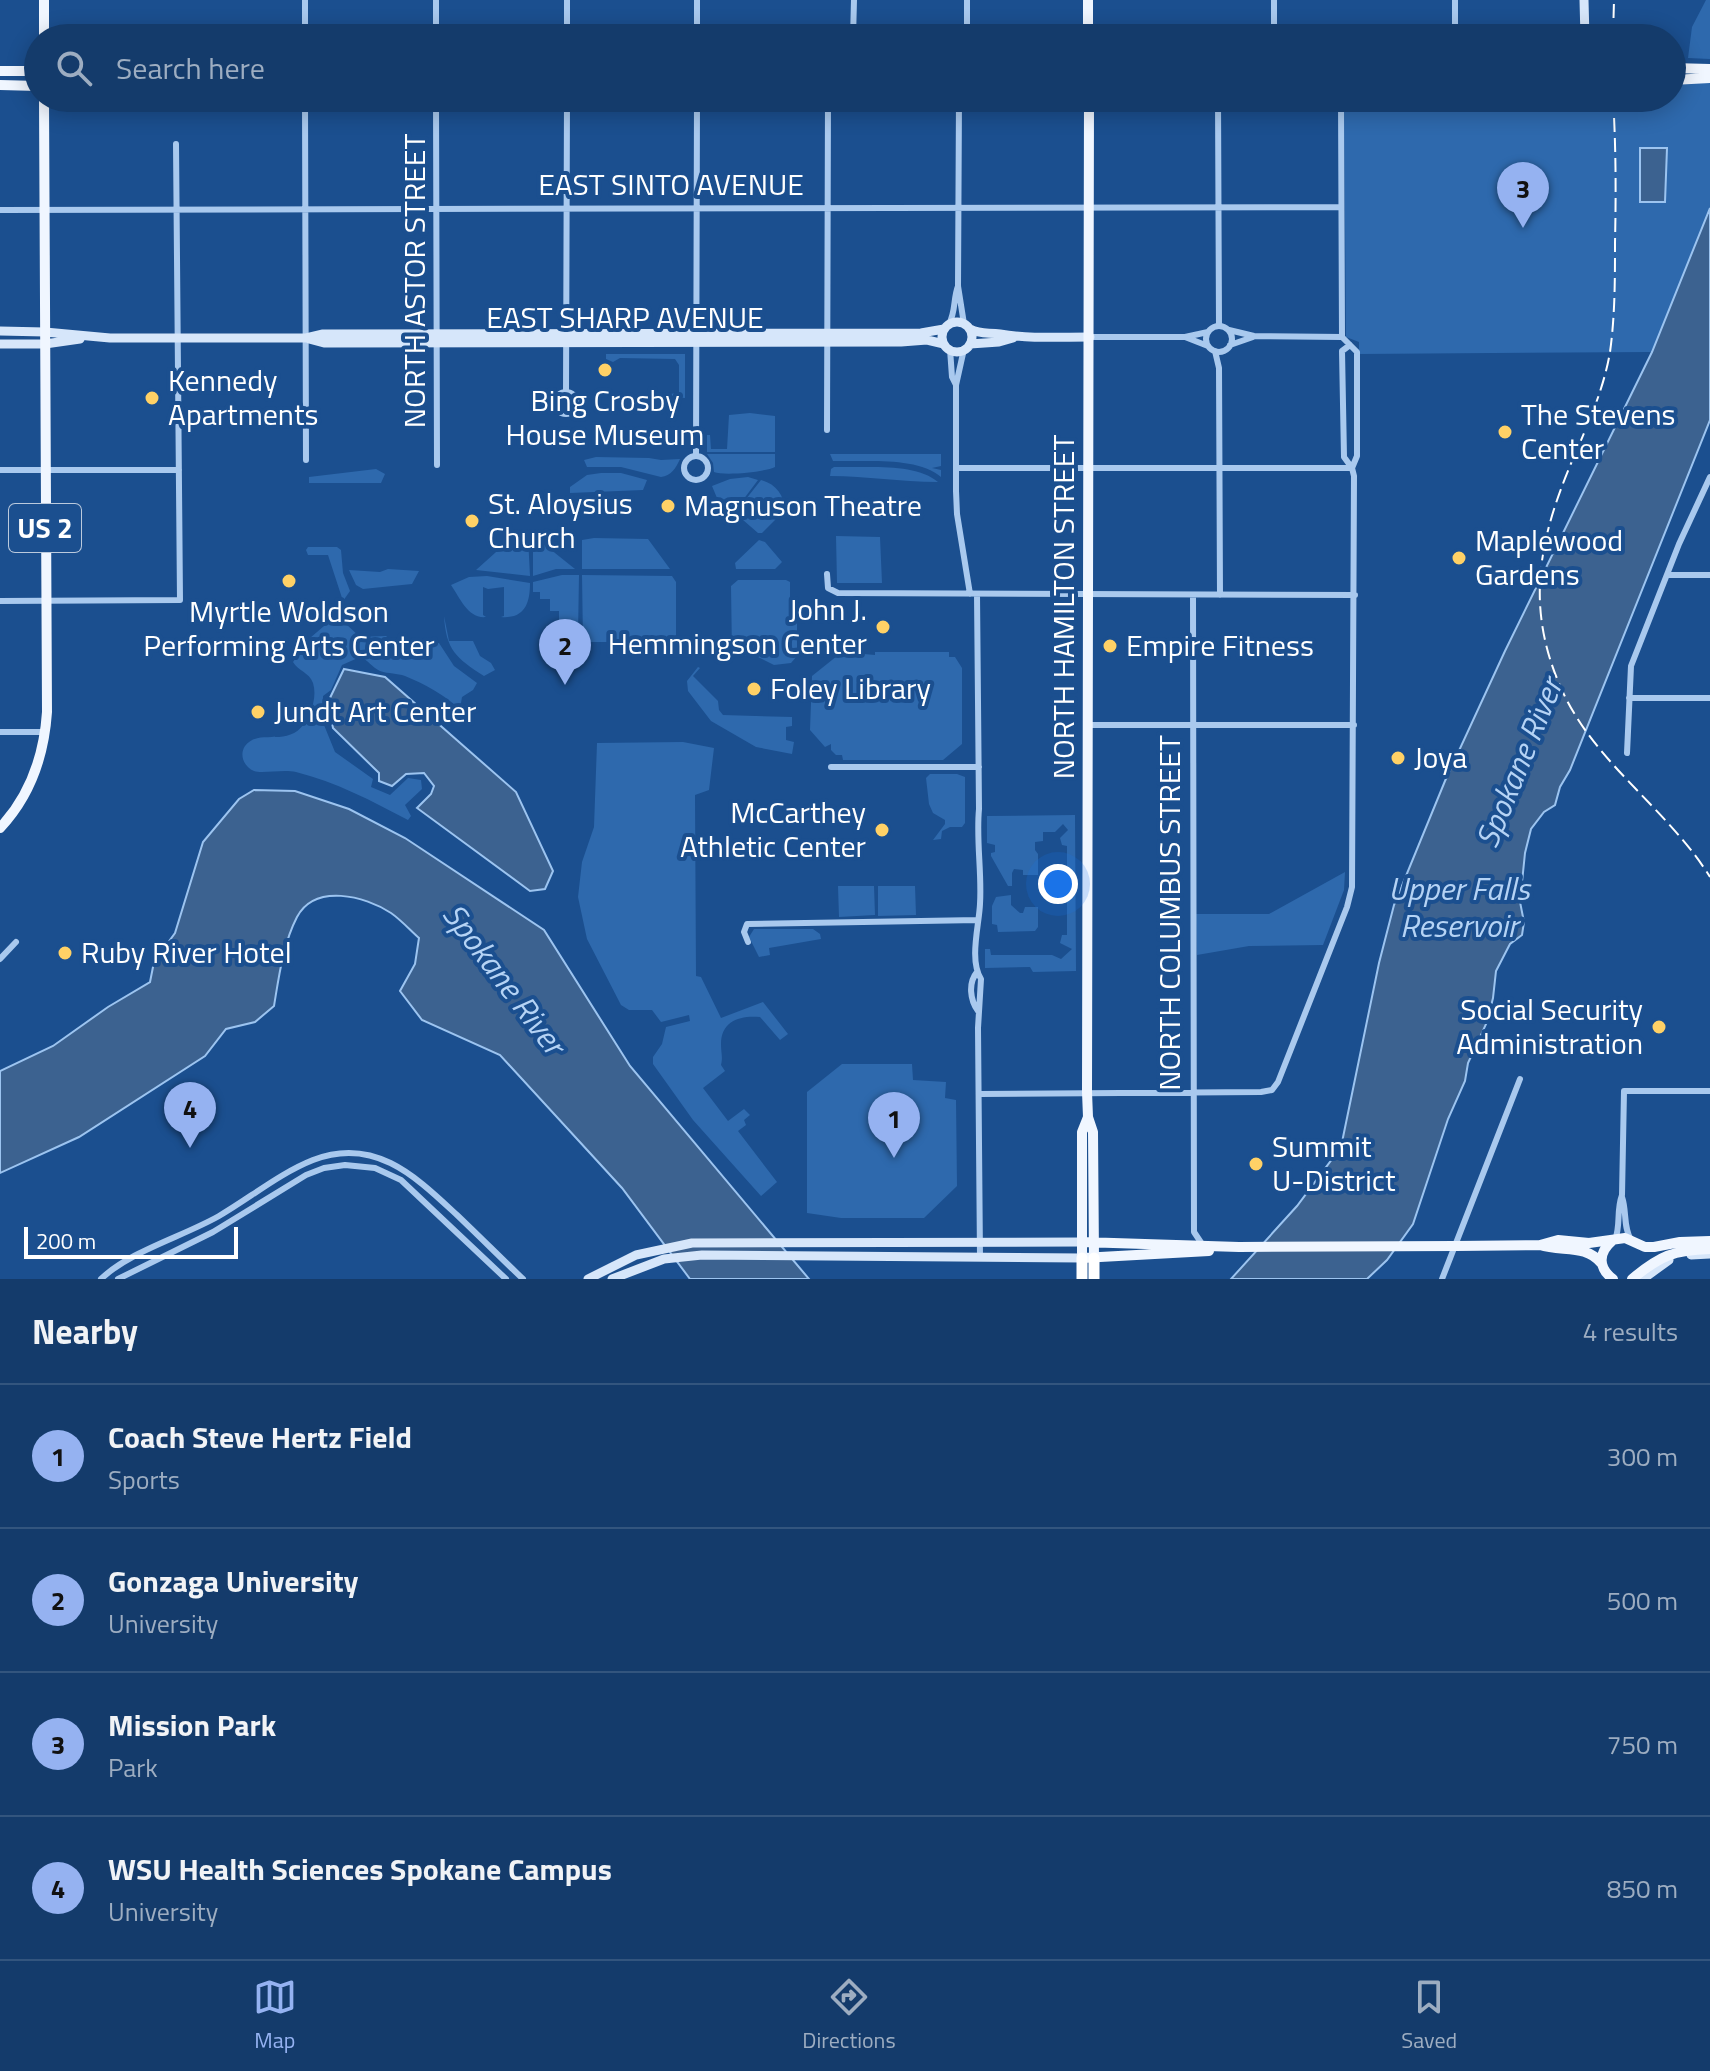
<!DOCTYPE html>
<html lang="en">
<head>
<meta charset="utf-8">
<style>
  body { margin:0; font-family:"Titillium Web",sans-serif; background:#214673; color:#f1f3f6 }
  .scale { position:absolute; left:24px; bottom:20px; width:214px; box-sizing:border-box; padding-left:8px; border:4px solid #fff; border-top:0; font-size:22px; line-height:28px; white-space:nowrap; color:#fff; -webkit-text-stroke:6px #1b4f8f; paint-order:stroke }
  .you { position:absolute; left:1058px; top:884px; width:28px; height:28px; margin:-20px; border:6px solid #fff; border-radius:50%; background:#1a73e8; box-shadow:0 0 0 12px #1a73e833 }
  .badge { display:grid; place-items:center; width:52px; height:52px; border-radius:50%; background:#95b2f1; color:#111; font-size:26px; font-weight:700 }
  .pin { position:absolute; translate:-50% -66px; filter:drop-shadow(0 2px 4px #0008) }
  .pin::after { content:''; position:absolute; top:42px; width:28px; height:24px; background:inherit; clip-path:polygon(0 0,100% 0,50% 100%) }
  .list { margin:0; padding:0; list-style:none }
  h2 { display:flex; justify-content:space-between; align-items:center; height:104px; margin:0; padding:0 32px; font-size:34px }
  h2 small { font-size:26px; font-weight:400; color:#9dadc1 }
  .list li { display:grid; grid-template-columns:52px 1fr auto; gap:24px; align-items:center; box-sizing:border-box; height:144px; padding:0 32px; border-top:2px solid #33557e }
  .list b { display:block; font-size:30px; white-space:nowrap }
  .list p { margin:0; font-size:26px; white-space:nowrap; color:#9dadc1 }
  .list em { font-size:26px; font-style:normal; color:#9dadc1 }
  .icon { flex:none; width:44px; height:44px; fill:none; stroke:currentColor; stroke-width:2; stroke-linecap:round; stroke-linejoin:round }
  .map { position:relative; flex:none; width:1710px; height:1279px; overflow:hidden }
  .search { position:absolute; background:#143b6b; box-shadow:0 4px 20px #0003; left:24px; right:24px; top:24px; height:88px; display:flex; align-items:center; gap:20px; box-sizing:border-box; padding:0 28px; border-radius:44px; color:#9dadc1; font-size:30px }
  .sheet { height:680px; background:#143b6b }
  nav { display:flex; justify-content:space-around; align-items:center; box-sizing:border-box; height:112px; border-top:2px solid #33557e; background:#143b6b; font-size:22px; color:#9dadc1 }
  nav a { display:grid; justify-items:center; gap:4px }
  nav .on { color:#95b2f1 }
  .map>svg:first-child { display:block }
</style>
</head>
<body>
<div class="map">
<svg width="1710" height="1279" viewBox="0 0 1710 1279">
  <rect width="100%" height="100%" fill="#1b4f8f"/>
  <!-- green -->
  <path fill="#2e69ad" d="M1706 0H1710V59L1688 58 1692 27Z
    M1710 82V208L1652 352 1359 354V342L1346 337 1344 98H1672V84Z
    M606 354H685V398L670 397 671 394 679 392V365L675 359 620 358 613 362 606 359Z
    M750 413 775 416V452H707V435H710L711 449H727L729 415Z
    M707 454H775V467C765 472 724 476 714 472L713 463Z
    M830 454H941V466L932 468 941 470V477C917 456 864 462 833 461Z
    M596 457 649 458 661 460 680 459C676 468 671 476 661 477L621 467H587L584 460Z
    M834 467C863 468 916 462 938 482 899 482 868 476 830 476L831 469Z
    M376 469 385 474 381 483H309V477Z
    M601 473H621L647 480 643 490 570 493V487L587 475Z
    M748 477 758 480 734 512 717 498 712 486 730 479Z
    M761 480C776 484 784 495 785 510L762 533H758L735 513Z
    M836 536 880 537 882 583H837Z
    M528 537 530 576 476 570 505 544Z
    M533 537H535L575 569H556L533 576Z
    M594 538 648 539 670 569H582V540Z
    M759 540 765 542 782 562 775 569H736L735 563Z
    M308 547H337L341 550 343 573 350 591 343 601 328 555H308L306 550Z
    M388 569 419 571 412 584 363 589 356 585 349 570 380 572Z
    M562 575H579L578 635 571 636 570 632H567L566 625H559V611H550V599H540V592H533V582Z
    M582 575 672 576 676 582V642H583Z
    M487 576 530 583C530 603 525 619 501 617L504 616V587L488 589 483 587V615L486 617C468 619 460 598 451 585L469 577Z
    M738 580H786L790 582V598L797 606V656L791 663 774 665 758 657 732 654 731 586Z
    M345 608 348 610 346 624 360 637 386 636 401 650H410L414 657 424 646 439 643 454 666 477 683 473 690 462 697 460 709C444 695 425 684 405 676 397 673 389 674 380 671 371 667 369 660 360 657L342 665 331 690 323 696 324 725 335 752 373 779 371 787 390 795 408 778 421 780 422 789 405 805 411 816 408 820C372 801 336 782 296 772 283 769 262 774 254 771 244 767 239 755 245 746 261 725 293 754 310 713 314 703 316 693 313 683 309 672 298 671 293 662L310 638Z
    M444 616 449 641H473L480 656 491 663 495 670 484 676C456 658 446 650 444 616Z
    M842 652 875 655V652H949V657H955L962 668V744L943 760H843L842 755H836L831 750V744L825 747 810 730 812 676Z
    M698 667 700 668 693 676 718 701 719 710 723 715 792 717V726L786 727V740L794 742 792 754 756 747 711 721 688 691 687 681Z
    M683 742 714 748 709 790 695 795 696 976 701 977 721 1018 763 1002 788 1034 780 1040 760 1017C740 1015 721 1021 721 1044 721 1053 723 1057 721 1065L725 1071 703 1088 728 1121 744 1109 750 1115 744 1120 746 1125 738 1131 777 1182 761 1196 693 1120 653 1064V1057L662 1044 666 1027 690 1021 689 1015 661 1022 652 1010H629L621 1005 587 939 578 897 582 862 594 827 597 743Z
    M930 774H957L965 777V823L962 827H950L942 831 941 839 933 840 945 824V820L933 813 929 804 926 778Z
    M1075 815 1076 971 1033 972 1030 967 985 968V949H990L991 955H1052L1061 959 1072 949 1060 943 1062 935H1067V846L1062 845 1060 838 1068 830 1063 824 1055 832H1043V841L1035 842V850L1038 854V875H1023V870L1014 869 1012 873V886H1008L991 856V853L995 852V845L987 843V816Z
    M1345 872 1344 890 1323 945 1249 946 1197 955 1196 914H1269Z
    M838 886H874L875 915 839 917Z
    M878 886H915L916 915 878 916Z
    M1011 895V905L1020 913H1023L1025 907H1038V927L1035 931 998 932 997 925 992 924V906L996 897Z
    M754 929H813L820 934 821 939 769 948 770 955 759 957 749 937Z
    M842 1064H912L913 1080 946 1082 945 1098 956 1100 957 1186 924 1218H841L807 1213V1092Z"/>
  <!-- water -->
  <path fill="#3c6290" stroke="#9cc4f0" stroke-width="2" d="M1640 148H1667L1665 202H1640Z
    M1710 208V420L1570 770 1560 787 1555 805 1544 812 1531 829 1525 853 1520 902 1524 922 1522 935 1510 944 1496 971 1493 998 1487 1022 1468 1063 1465 1081 1448 1119 1413 1224 1387 1260 1367 1279H1231L1297 1206 1341 1147 1379 963 1394 905 1445 781 1505 651 1652 352Z
    M344 669 385 677 516 792 553 871 545 889 530 891 417 808 431 794 434 786 424 773 406 774 392 786 379 781V773L333 728 328 702Z
    M254 790 295 791 349 809 405 838 544 930 630 1066 809 1279H690L622 1188 500 1055 422 1020 400 991 415 964 419 938C410 930 401 920 391 913 365 896 315 883 297 917 283 944 279 976 274 1006L255 1022 226 1029 205 1056 79 1137 0 1173V1071L53 1046 108 1007 150 982 154 962 175 933 203 842 239 799Z"/>
  <g fill="none" stroke-linecap="round" stroke-linejoin="round">
    <!-- street -->
    <path stroke="#a9c9ee" stroke-width="6" d="M305 0V38
      M436 0V38
      M567 0V38
      M967 0V38
      M697 38V0
      M853 38 854 0
      M1274 38V0
      M1455 38V0
      M305 98 306 460
      M436 98 437 465
      M959 98 958 286 964 324
      M1218 98 1219 326
      M1341 98 1342 337 1357 352V456L1352 468
      M0 210 1341 207
      M949 324C956 311 953 299 958 286
      M1206 339a13 13 0 1 1 26 0a13 13 0 1 1-26 0Z
      M1229 330 1254 336 1342 337
      M1090 337H1185L1208 332
      M1185 337 1208 346
      M1230 345 1253 337
      M950 349 952 377 956 385
      M964 349 956 385V491L957 514 970 594
      M1215 351 1219 368 1220 595
      M555 403a11 11 0 1 1 22 0a11 11 0 1 1-22 0Z
      M566 392 567 98
      M827 430 828 98
      M684 468a12 12 0 1 1 24 0a12 12 0 1 1-24 0Z
      M696 456 697 98
      M956 468H1352
      M0 470H179
      M827 574 828 588 838 593 1355 595
      M1668 575H1710
      M977 594 979 809C976 841 982 872 980 904 979 926 969 960 981 979L978 1028 980 1258
      M1193 595 1194 1232 1202 1244
      M0 601 180 600 176 144
      M1629 698H1710
      M1087 725H1354
      M0 732H44
      M1627 753 1631 666 1679 544 1710 477
      M831 767H979
      M748 942 744 932 747 924 978 920
      M0 959 16 942
      M977 972C968 983 970 1000 978 1011
      M980 1094 1261 1092 1272 1090 1278 1082 1347 907 1352 887 1354 476 1352 468 1344 457 1342 351 1350 345
      M1622 1197C1627 1211 1623 1227 1631 1240
      M1615 1240C1621 1225 1616 1211 1622 1195L1624 1091H1710
      M101 1279C130 1251 182 1237 219 1216 250 1198 280 1173 313 1160 375 1136 416 1177 457 1215 479 1236 501 1258 523 1279
      M118 1279 213 1232 306 1175 324 1168 345 1165 375 1168 401 1180 506 1279
      M1442 1279 1520 1079"/>
    <!-- secondary -->
    <path stroke="#d6e6fa" stroke-width="9" d="M1584 0 1585 38
      M942 337a15 15 0 1 1 30 0a15 15 0 1 1-30 0Z
      M970 329C981 335 989 332 1000 334 1030 339 1059 337 1090 337
      M0 331 45 332 110 338H306L323 334 921 333 944 329
      M309 339 324 343 901 342 927 340 944 344
      M0 344H45L80 339
      M970 344 999 342 1013 338
      M1691 1255 1710 1254
      M588 1279 636 1255 692 1243 1082 1242
      M612 1279 664 1259 702 1255 1082 1258
      M1643 1279 1669 1260"/>
    <!-- primary -->
    <path stroke="#f0f6ff" stroke-width="10" d="M44 0V38
      M1088 0V38
      M1672 68 1710 69
      M0 71H38
      M1672 80 1710 78
      M0 85 38 86
      M1089 98 1087 1092 1088 1117 1093 1132 1094 1258
      M0 828C31 795 44 756 47 712L44 98
      M1088 1117 1082 1132V1258L1209 1251
      M1612 1241C1598 1253 1598 1268 1613 1279
      M1082 1242 1239 1247 1456 1246 1540 1245 1558 1240 1589 1243 1625 1238 1645 1247H1654L1680 1242 1710 1241
      M1540 1245C1562 1252 1586 1244 1601 1263
      M1632 1279C1660 1256 1673 1250 1710 1249"/>
    <!-- highway -->
    <path stroke="#fff" stroke-width="11" d="M1082 1258V1279
      M1094 1258V1279"/>
    <!-- rail -->
    <path stroke="#fff" stroke-width="2" stroke-dasharray="14 6" stroke-linecap="butt" d="M1613 38 1614 0
      M1613 98C1616 146 1616 195 1615 243 1615 280 1615 316 1610 352 1603 393 1586 428 1570 466 1538 543 1526 609 1561 688 1594 763 1667 808 1710 877"/>
  </g>
  <!-- markers -->
  <g fill="#ffd166" stroke="#1b4f8f" stroke-width="3">
    <circle cx="605" cy="370" r="8"/>
    <circle cx="152" cy="398" r="8"/>
    <circle cx="1505" cy="432" r="8"/>
    <circle cx="668" cy="506" r="8"/>
    <circle cx="472" cy="521" r="8"/>
    <circle cx="1459" cy="558" r="8"/>
    <circle cx="289" cy="581" r="8"/>
    <circle cx="883" cy="627" r="8"/>
    <circle cx="1110" cy="646" r="8"/>
    <circle cx="754" cy="689" r="8"/>
    <circle cx="258" cy="712" r="8"/>
    <circle cx="1398" cy="758" r="8"/>
    <circle cx="882" cy="830" r="8"/>
    <circle cx="65" cy="953" r="8"/>
    <circle cx="1659" cy="1027" r="8"/>
    <circle cx="1256" cy="1164" r="8"/>
  </g>
  <g text-anchor="middle" stroke-width="8" stroke-linejoin="round" paint-order="stroke">
    <!-- shield labels -->
    <rect fill="#1b4f8f" stroke="#bbcadd" stroke-width="2" x="9" y="504" width="72" height="48" rx="6"/>
    <g font-size="28" font-weight="bold" fill="#fff">
      <text x="45" y="538">US 2</text>
    </g>
    <!-- street labels -->
    <g font-size="30" fill="#fff" stroke="#1b4f8f">
      <text x="671" y="195">EAST SINTO AVENUE</text>
      <text transform="translate(415 281) rotate(-90)" y="10">NORTH ASTOR STREET</text>
      <text x="625" y="328">EAST SHARP AVENUE</text>
      <text transform="translate(1064 607) rotate(-90)" y="10">NORTH HAMILTON STREET</text>
      <text transform="translate(1170 913) rotate(-90)" y="10">NORTH COLUMBUS STREET</text>
    </g>
    <!-- poi labels -->
    <g font-size="30" fill="#fff" stroke="#1b4f8f" text-anchor="start">
      <text x="168" y="391">Kennedy<tspan x="168" dy="34">Apartments</tspan></text>
      <text x="605" y="411" text-anchor="middle">Bing Crosby<tspan x="605" dy="34">House Museum</tspan></text>
      <text x="1521" y="425">The Stevens<tspan x="1521" dy="34">Center</tspan></text>
      <text x="488" y="514">St. Aloysius<tspan x="488" dy="34">Church</tspan></text>
      <text x="684" y="516">Magnuson Theatre</text>
      <text x="1475" y="551">Maplewood<tspan x="1475" dy="34">Gardens</tspan></text>
      <text x="867" y="620" text-anchor="end">John J.<tspan x="867" dy="34">Hemmingson Center</tspan></text>
      <text x="289" y="622" text-anchor="middle">Myrtle Woldson<tspan x="289" dy="34">Performing Arts Center</tspan></text>
      <text x="1126" y="656">Empire Fitness</text>
      <text x="770" y="699">Foley Library</text>
      <text x="274" y="722">Jundt Art Center</text>
      <text x="1414" y="768">Joya</text>
      <text x="866" y="823" text-anchor="end">McCarthey<tspan x="866" dy="34">Athletic Center</tspan></text>
      <text x="81" y="963">Ruby River Hotel</text>
      <text x="1643" y="1020" text-anchor="end">Social Security<tspan x="1643" dy="34">Administration</tspan></text>
      <text x="1272" y="1157">Summit<tspan x="1272" dy="34">U-District</tspan></text>
    </g>
    <!-- water labels -->
    <g font-size="32" font-style="italic" fill="#b5d3f5" stroke="#1b4f8f">
      <text transform="translate(1519 763) rotate(-68)" y="11">Spokane River</text>
      <text x="1459" y="900">Upper Falls<tspan x="1459" dy="37">Reservoir</tspan></text>
      <text transform="translate(504 979) rotate(53)" y="11">Spokane River</text>
    </g>
  </g>
</svg>
<div class="scale">200 m</div>
<div class="you"></div>
<div class="pin badge" style="left:894px;top:1158px">1</div>
<div class="pin badge" style="left:565px;top:685px">2</div>
<div class="pin badge" style="left:1523px;top:228px">3</div>
<div class="pin badge" style="left:190px;top:1148px">4</div>
<div class="search"><svg class="icon" aria-label="search" viewBox="0 0 24 24"><circle cx="10" cy="10" r="6"/><path d="M15 15l6 6"/></svg>Search here</div>
</div>
<section class="sheet">
<h2>Nearby<small>4 results</small></h2>
<ul class="list">
<li><span class="badge">1</span><div><b>Coach Steve Hertz Field</b><p>Sports</p></div><em>300 m</em></li>
<li><span class="badge">2</span><div><b>Gonzaga University</b><p>University</p></div><em>500 m</em></li>
<li><span class="badge">3</span><div><b>Mission Park</b><p>Park</p></div><em>750 m</em></li>
<li><span class="badge">4</span><div><b>WSU Health Sciences Spokane Campus</b><p>University</p></div><em>850 m</em></li>
</ul>
</section>
<nav>
<a class="on"><svg class="icon" aria-label="map" viewBox="0 0 24 24"><path d="M3 6l6-2 6 2 6-2v14l-6 2-6-2-6 2zM9 4v14M15 6v14"/></svg>Map</a>
<a><svg class="icon" aria-label="directions" viewBox="0 0 24 24"><path d="M12 3l9 9-9 9-9-9zM9 14v-3h6M13 9l2 2-2 2"/></svg>Directions</a>
<a><svg class="icon" aria-label="saved" viewBox="0 0 24 24"><path d="M7 4h10v16l-5-4-5 4z"/></svg>Saved</a>
</nav>
</body>
</html>
